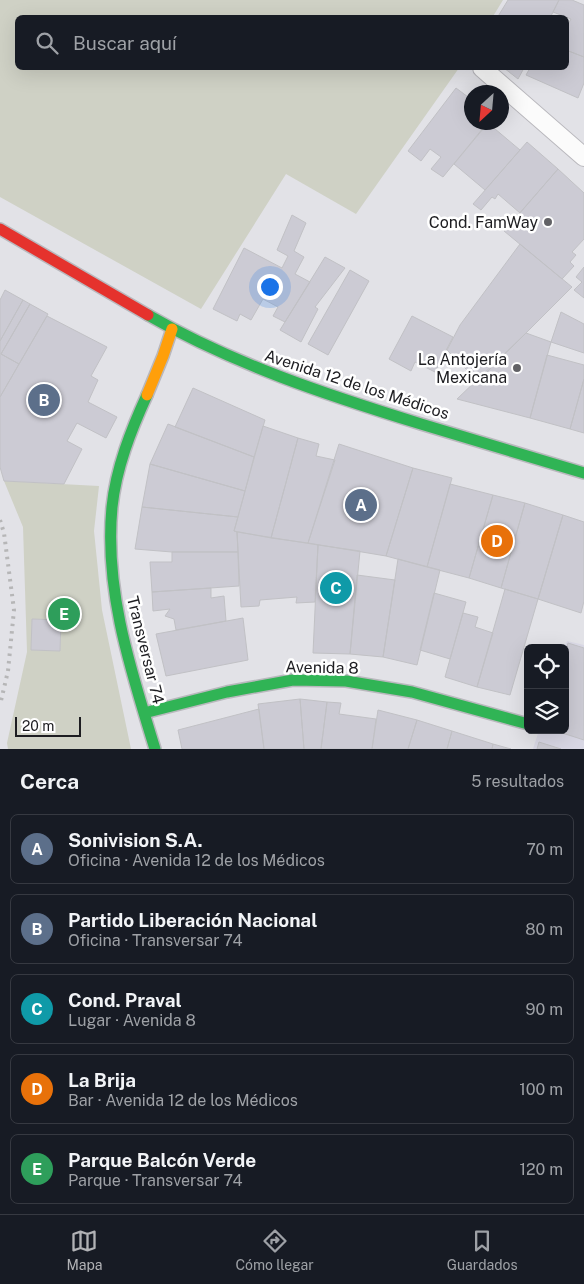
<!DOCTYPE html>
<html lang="es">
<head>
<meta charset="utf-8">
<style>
  body { margin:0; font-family:"Public Sans",sans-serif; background:#20242c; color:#f1f3f6 }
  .controls { position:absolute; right:15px; bottom:15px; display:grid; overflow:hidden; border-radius:8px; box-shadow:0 5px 20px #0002 }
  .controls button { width:45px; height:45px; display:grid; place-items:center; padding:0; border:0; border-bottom:1px solid #363941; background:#171b24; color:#f1f3f6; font:25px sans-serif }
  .compass { position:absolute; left:464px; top:85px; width:45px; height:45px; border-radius:50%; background:#171b24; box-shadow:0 5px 20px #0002; rotate:206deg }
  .scale { position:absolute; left:15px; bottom:12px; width:66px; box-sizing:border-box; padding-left:5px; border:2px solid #1d1d21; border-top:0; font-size:14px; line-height:18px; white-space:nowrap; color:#1d1d21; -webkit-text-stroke:4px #fff; paint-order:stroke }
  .you { position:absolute; left:269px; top:286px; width:18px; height:18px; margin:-12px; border:4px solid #fff; border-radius:50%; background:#1a73e8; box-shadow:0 0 0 8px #1a73e833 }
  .badge { display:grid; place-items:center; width:32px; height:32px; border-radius:50%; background:#b1b2b5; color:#fff; font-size:16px; font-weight:700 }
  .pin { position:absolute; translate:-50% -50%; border:2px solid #fff; box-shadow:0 1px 5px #0006 }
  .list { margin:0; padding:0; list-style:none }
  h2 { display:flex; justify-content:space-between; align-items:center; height:65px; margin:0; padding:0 20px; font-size:21px }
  h2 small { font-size:16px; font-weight:400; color:#9ea1a6 }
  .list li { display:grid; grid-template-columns:32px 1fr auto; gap:15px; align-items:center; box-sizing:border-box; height:70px; margin:0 10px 10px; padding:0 10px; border:1px solid #363941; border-radius:8px }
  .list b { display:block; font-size:19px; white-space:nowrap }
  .list p { margin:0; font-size:16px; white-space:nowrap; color:#9ea1a6 }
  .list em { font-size:16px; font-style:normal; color:#9ea1a6 }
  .icon { flex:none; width:28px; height:28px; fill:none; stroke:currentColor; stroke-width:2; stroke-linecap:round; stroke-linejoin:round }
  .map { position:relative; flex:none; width:584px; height:749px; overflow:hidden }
  .search { position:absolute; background:#171b24; box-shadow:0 5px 20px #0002; left:15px; right:15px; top:15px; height:55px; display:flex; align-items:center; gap:12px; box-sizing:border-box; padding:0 18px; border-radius:8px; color:#9ea1a6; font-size:19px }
  .sheet { height:465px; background:#171b24 }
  nav { display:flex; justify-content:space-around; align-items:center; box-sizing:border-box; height:70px; border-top:1px solid #363941; background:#171b24; font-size:14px; color:#9ea1a6 }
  nav a { display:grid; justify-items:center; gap:2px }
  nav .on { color:#b1b2b5 }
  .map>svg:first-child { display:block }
</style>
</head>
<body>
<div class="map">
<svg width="584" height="749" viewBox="0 0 584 749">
  <rect width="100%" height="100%" fill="#e2e2e7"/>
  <!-- built -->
  <path fill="#d8d7e4" d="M567 641 584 645V749H533L539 730H565L564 648Z"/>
  <!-- green -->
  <path fill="#cfd1c5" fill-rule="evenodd" d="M0 0H503L492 18H18V68H459L356 214 286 174 201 309 0 197Z
    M4 481 99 486 94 531 102 610 131 749H8L7 743 27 652 23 527ZM32 619 61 620 60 651 31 650Z"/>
  <!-- building -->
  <path fill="#cccbd4" stroke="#c1c1c5" d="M508 0H559L550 18H497Z
    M559 0H572L584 5V57L566 50V28L571 19 553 12Z
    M566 50 584 57V83L578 98 526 75 530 68H566Z
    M504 68H524L518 79Z
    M456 88 472 100V122H488L443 177 431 169 441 157 430 149 421 161 408 151Z
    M488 123 520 150 485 190 454 164Z
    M527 142 558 169 520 213 498 194 495 199 492 197 481 210 473 204Z
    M558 169 584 193V239L572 252 576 255 570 262 574 266 562 279 504 231Z
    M292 215 306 223 294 251 304 257 295 274 310 282 285 322 273 316 278 307 263 299 251 320 240 314 237 321 213 309 244 248 282 268 288 256 277 250Z
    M520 244 572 287 478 381 447 350 460 325Z
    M325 257 345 268 315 307 318 309 301 342 280 330Z
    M584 267V298L574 290 582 282 576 277Z
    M350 270 369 281 328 355 308 344Z
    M5 290 23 300 0 341V300Z
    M23 300 30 304 1 354 19 364 0 397V341Z
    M30 304 48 314 19 364 1 354Z
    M561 312 584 324V353L551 342Z
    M47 316 107 347 91 376 98 380 88 402 117 417 106 438 77 423 67 441 82 449 64 484 4 481 0 467V397Z
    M412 316 453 337 435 372 415 362 411 371 389 359Z
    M526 333 551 342 530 418 457 399Z
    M547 355 584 365V379L570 429 530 418Z
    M584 379V433L570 429Z
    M193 388 265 420 254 457 175 427Z
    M168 424 254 457 245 491 150 464Z
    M263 426 298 438 271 538 234 531Z
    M298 438 319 444 316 456 335 460 308 543 271 538Z
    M339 444 413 468 386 556 308 543Z
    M150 464 245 491 238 517 142 507Z
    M413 468 452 478 427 567 386 556Z
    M450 484 493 495 469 578 427 567Z
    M493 495 525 503 501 588 469 578Z
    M525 503 563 515 538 599 501 588Z
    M142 507 238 517 234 531 237 532 238 552H172L135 549Z
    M563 515 584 522V601L581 613 538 599Z
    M237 532 318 545 315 602 296 603 297 597 260 600 259 606 241 607Z
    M318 545 360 551 350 654 313 653Z
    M172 552H238L239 586 152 592 150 562H172Z
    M398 559 440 570 417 665 383 657Z
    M357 575 395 580 383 657 350 654Z
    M211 588V598L224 596 226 621 176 630 174 619 165 616 170 609 153 611 152 592Z
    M505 589 538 599 510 695 477 687Z
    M434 593 466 602 450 659 420 650Z
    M463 613 478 617 475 627 493 633 477 687 445 677Z
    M243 618 248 660 166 676 156 634Z
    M32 619 61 620 60 651 31 650Z
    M568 643 584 648V740L553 730H565V653Z
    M300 699 304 749H264L258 704Z
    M300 699 327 702 321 749H304Z
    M327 702 341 703 339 714 376 719 372 749H321Z
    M259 709 264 749H182L178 730Z
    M378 710 417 720 408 749H372Z
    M417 720 452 731 447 749H408Z
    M452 731 493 744 492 749H447Z
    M539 742 561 749H537Z
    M493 744 511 749H492Z"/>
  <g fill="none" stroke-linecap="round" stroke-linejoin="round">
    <defs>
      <path id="street" d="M482 68 584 157"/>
      <path id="fast" d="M148 315C233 364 327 395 421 424 475 440 530 457 584 473
        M147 395C131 430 116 468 112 507 104 590 131 671 155 749
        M144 713 227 692 293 680 346 681 412 692 528 724"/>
      <path id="slow" d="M147 395 163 356 172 329"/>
      <path id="jam" d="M0 229 148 315"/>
    </defs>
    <!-- street casing -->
    <use href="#street" stroke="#b9b8bd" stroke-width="20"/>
    <!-- fast casing -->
    <use href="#fast" stroke="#b9b8bd" stroke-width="14"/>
    <!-- slow casing -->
    <use href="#slow" stroke="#b9b8bd" stroke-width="14"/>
    <!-- jam casing -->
    <use href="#jam" stroke="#b9b8bd" stroke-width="14"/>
    <!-- street -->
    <use href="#street" stroke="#fbfbfb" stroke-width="18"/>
    <!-- fast -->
    <use href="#fast" stroke="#30b455" stroke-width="11"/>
    <!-- slow -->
    <use href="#slow" stroke="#ff9f0a" stroke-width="11"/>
    <!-- jam -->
    <use href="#jam" stroke="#e5322d" stroke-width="11"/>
    <!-- rail -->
    <path stroke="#b6b6b7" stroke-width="4" stroke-dasharray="2.5 5" stroke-linecap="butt" d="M0 520 4 533 14 610 8 671 0 705"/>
  </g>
  <!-- markers -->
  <g fill="#626266" stroke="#fff" stroke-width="2">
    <circle cx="548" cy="222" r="5"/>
    <circle cx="517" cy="368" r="5"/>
  </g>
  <g text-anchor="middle" stroke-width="5" stroke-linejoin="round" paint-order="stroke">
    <!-- poi labels -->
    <g font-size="16" fill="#1d1d21" stroke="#fff" text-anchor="end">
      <text x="538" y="228">Cond. FamWay</text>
      <text x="507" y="365">La Antojería<tspan x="507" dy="18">Mexicana</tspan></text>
    </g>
    <!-- street labels -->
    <g font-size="16" fill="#1d1d21" stroke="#fff">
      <text transform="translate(357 384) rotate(18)" y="6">Avenida 12 de los Médicos</text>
      <text transform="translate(146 650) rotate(76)" y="6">Transversar 74</text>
      <text transform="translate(322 667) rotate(1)" y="6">Avenida 8</text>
    </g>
  </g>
</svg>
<div class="controls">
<button><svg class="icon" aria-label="locate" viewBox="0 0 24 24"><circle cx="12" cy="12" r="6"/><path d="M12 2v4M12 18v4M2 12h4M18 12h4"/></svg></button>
<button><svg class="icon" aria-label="layers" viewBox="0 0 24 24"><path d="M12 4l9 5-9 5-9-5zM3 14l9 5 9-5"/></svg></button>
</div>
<svg class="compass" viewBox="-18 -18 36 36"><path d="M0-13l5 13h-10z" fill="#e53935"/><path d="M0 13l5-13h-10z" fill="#9ea1a6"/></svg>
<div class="scale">20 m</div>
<div class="you"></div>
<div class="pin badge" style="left:361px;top:505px;background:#5c6f8a">A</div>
<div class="pin badge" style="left:44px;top:400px;background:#5c6f8a">B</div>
<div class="pin badge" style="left:336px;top:588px;background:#0f9aa8">C</div>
<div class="pin badge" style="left:497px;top:541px;background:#e8710a">D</div>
<div class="pin badge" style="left:64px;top:614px;background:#2e9e5b">E</div>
<div class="search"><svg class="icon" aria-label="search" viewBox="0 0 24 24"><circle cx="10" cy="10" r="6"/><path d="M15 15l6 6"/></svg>Buscar aquí</div>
</div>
<section class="sheet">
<h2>Cerca<small>5 resultados</small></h2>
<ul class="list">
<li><span class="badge" style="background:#5c6f8a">A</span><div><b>Sonivision S.A.</b><p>Oficina · Avenida 12 de los Médicos</p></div><em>70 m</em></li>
<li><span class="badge" style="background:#5c6f8a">B</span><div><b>Partido Liberación Nacional</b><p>Oficina · Transversar 74</p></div><em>80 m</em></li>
<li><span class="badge" style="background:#0f9aa8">C</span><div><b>Cond. Praval</b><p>Lugar · Avenida 8</p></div><em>90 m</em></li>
<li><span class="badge" style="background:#e8710a">D</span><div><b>La Brija</b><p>Bar · Avenida 12 de los Médicos</p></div><em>100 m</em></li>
<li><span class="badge" style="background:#2e9e5b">E</span><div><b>Parque Balcón Verde</b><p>Parque · Transversar 74</p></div><em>120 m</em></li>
</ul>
</section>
<nav>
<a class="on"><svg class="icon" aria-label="map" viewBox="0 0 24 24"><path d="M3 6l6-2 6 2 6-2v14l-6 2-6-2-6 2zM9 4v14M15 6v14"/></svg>Mapa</a>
<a><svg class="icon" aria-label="directions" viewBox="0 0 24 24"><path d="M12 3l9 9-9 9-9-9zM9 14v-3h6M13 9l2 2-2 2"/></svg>Cómo llegar</a>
<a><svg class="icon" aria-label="saved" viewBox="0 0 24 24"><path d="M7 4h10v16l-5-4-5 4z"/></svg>Guardados</a>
</nav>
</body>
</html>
